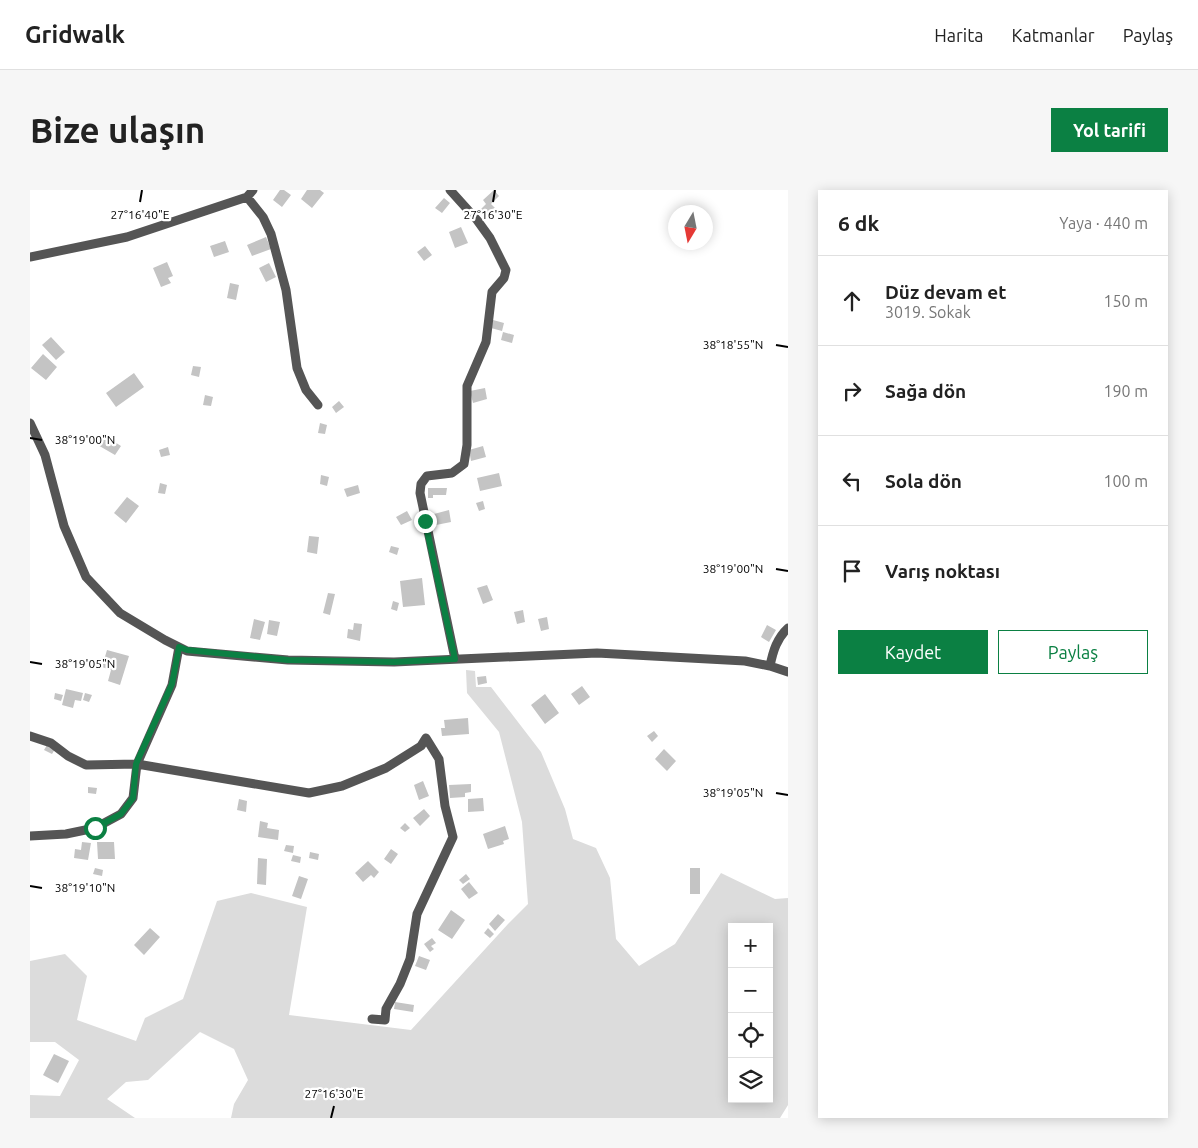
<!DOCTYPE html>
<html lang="tr">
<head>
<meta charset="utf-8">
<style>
  body { margin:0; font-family:Ubuntu,sans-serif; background:#f6f6f6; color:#222 }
  .controls { position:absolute; right:15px; bottom:15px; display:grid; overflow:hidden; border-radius:0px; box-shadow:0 2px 12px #0003 }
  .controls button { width:45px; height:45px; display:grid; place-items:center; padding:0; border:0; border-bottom:1px solid #e0e0e0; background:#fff; color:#222; font:25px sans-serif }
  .compass { position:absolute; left:638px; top:15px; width:45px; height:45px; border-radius:50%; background:#fff; box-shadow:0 2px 12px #0003; rotate:190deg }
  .stop { position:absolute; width:15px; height:15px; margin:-11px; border:4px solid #0b8043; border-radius:50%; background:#fff }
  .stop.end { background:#0b8043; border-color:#fff; box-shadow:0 1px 5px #0008 }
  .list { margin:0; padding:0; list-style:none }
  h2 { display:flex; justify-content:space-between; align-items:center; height:65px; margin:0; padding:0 20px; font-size:21px }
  h2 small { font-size:16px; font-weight:400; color:#767676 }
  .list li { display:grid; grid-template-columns:32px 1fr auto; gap:15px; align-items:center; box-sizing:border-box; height:90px; padding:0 20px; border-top:1px solid #e0e0e0 }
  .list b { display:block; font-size:19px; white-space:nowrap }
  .list p { margin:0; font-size:16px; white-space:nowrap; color:#767676 }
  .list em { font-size:16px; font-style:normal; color:#767676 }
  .actions { display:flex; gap:10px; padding:15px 20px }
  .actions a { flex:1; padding:11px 0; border:1px solid #0b8043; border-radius:0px; text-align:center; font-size:18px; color:#0b8043 }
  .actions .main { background:#0b8043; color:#fff }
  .icon { flex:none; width:28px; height:28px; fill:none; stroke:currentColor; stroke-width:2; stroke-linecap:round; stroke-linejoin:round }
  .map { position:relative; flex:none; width:758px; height:928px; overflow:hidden; border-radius:0px }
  header { display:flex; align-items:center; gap:30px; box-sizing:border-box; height:70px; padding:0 25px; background:#fff; border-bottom:1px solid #e0e0e0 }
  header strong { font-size:24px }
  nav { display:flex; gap:28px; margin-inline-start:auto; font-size:18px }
  .intro { display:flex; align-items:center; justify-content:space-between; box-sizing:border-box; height:120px; padding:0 30px }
  h1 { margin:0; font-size:35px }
  .button { padding:12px 22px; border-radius:0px; background:#0b8043; color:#fff; font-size:18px; font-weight:700 }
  main { display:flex; gap:30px; padding:0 30px }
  aside { flex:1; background:#fff; border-radius:0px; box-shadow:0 2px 12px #0003 }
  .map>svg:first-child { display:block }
</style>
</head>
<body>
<header>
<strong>Gridwalk</strong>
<nav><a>Harita</a><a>Katmanlar</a><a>Paylaş</a></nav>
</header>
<div class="intro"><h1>Bize ulaşın</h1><a class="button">Yol tarifi</a></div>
<main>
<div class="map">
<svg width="758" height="928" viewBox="0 0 758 928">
  <rect width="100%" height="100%" fill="#fff"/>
  <!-- green -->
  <path fill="#dcdcdc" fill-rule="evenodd" d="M436 480 445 481 446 497H461L511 562 535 619 543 649 566 658 580 688 586 749 609 776 645 754 691 683 745 709 758 708V915L750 928H201L204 914 218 890 204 859 170 842 118 890 96 892 77 909 105 928H0V905L30 906 49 870 25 852H0V771L35 764 57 786 47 830 106 851 115 828 153 809 187 711 221 703 277 717 259 825 381 840 478 734 498 714 492 632 469 542 437 503ZM702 737H739V909H702Z"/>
  <!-- building -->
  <path fill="#c4c4c4" d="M250 0H254L261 5 252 17 243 10Z
    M277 0H290L294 3 282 18 271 9Z
    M464 0 469 6 461 14 465 18 456 26 450 20 456 14 453 10Z
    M414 8 420 13 412 23 405 18Z
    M431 37 438 53 425 58 419 42Z
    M236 47 241 59 222 66 217 55Z
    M195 51 199 62 184 67 180 56Z
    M395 56 402 65 394 71 387 62Z
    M137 72 143 86 138 88 141 93 131 97 123 78Z
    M239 73 246 87 236 92 229 78Z
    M200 93 209 95 206 110 197 108Z
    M463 130 474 133 472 141 461 138Z
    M473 142 484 145 482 153 471 150Z
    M21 147 35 162 26 170 12 155Z
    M13 164 27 177 16 190 1 178Z
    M163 176 171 177 169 187 161 185Z
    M104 183 114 197 86 217 76 203Z
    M455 198 457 209 443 213 440 201Z
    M175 205 183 207 181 216 173 215Z
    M309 211 314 217 306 223 302 217Z
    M290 233 297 235 295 244 288 243Z
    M72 244 91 256 85 265 66 254Z
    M453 256 456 267 441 271 439 260Z
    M138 257 140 265 131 267 129 260Z
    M469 283 472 296 450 301 447 288Z
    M291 285 299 287 297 296 290 294Z
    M130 293 137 295 135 304 128 303Z
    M328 295 330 303 317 307 314 299Z
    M398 298H417L416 305H403V308H398Z
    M97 307 109 316 96 333 84 323Z
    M453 311 455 319 449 321 446 313Z
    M419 320 421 332 406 335 404 324Z
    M377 321 382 330 371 335 366 327Z
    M279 346 289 347 287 364 277 362Z
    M361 356 369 358 367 365 359 362Z
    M392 388 395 415 373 417 370 391Z
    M457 395 463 410 453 414 447 398Z
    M298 403 305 404 300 425 293 423Z
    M363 411 369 413 367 421 361 419Z
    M493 420 495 432 487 434 484 422Z
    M517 427 519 439 511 441 508 429Z
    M224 429 235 432 230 450 220 448Z
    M239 430 250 432 247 446 237 444Z
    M324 433 332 434 330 451 317 448 318 439 323 440Z
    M737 435 746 440 739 452 731 447Z
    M77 460 99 466 90 495 78 491 81 480 72 477Z
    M456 486 457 493 448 495 447 487Z
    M552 496 560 507 549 515 541 504Z
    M36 499 53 503 51 511 45 510 43 518 32 515Z
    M25 503 33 505 31 511 24 509Z
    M55 503 62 505 59 512 53 510Z
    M515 504 529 523 515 534 501 515Z
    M438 528 439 544 412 546 411 538H415L414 530Z
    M624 541 628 546 622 552 617 546Z
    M17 555 25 559 22 564 14 560Z
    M634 559 646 571 637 581 625 569Z
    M393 591 399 606 389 610 384 595Z
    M441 594V602L435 603V607L420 608 419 595Z
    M58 597 67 598 66 604 58 603Z
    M453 608 454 621 438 622V609Z
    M209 609 217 611 216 622 207 620Z
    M394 619 400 626 390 636 383 628Z
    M230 631 238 633 237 638 249 640 248 650 228 647Z
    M375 633 380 638 375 642 370 638Z
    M475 636 479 649 473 651 474 654 458 659 453 644Z
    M52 652 61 653 58 670 44 668 45 659 51 660Z
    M67 652H84L85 669H68Z
    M256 655 264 656 263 663 254 661Z
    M361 659 368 664 361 674 354 669Z
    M280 662 289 664 288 670 279 668Z
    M263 665 271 667 270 673 261 671Z
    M228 668 237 669 236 695 227 694Z
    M338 671 349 682 344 688 341 685 333 692 325 683Z
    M65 678 73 680 72 686 63 684Z
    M660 678H670V704H660Z
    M436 684 440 689 433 694 429 690Z
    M269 686 278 689 271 709 262 706Z
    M439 692 448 703 439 709 431 699Z
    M421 720 435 730 422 749 408 740Z
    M468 724 475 730 465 741 459 734Z
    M120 738 130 747 114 765 104 755Z
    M458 738 464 744 460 748 454 743Z
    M402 748 406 753 401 756 404 759 400 762 394 754Z
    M389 766 400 770 396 780 385 776Z
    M365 812 384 815 383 822 364 819Z
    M24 864 39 871 28 893 13 885Z"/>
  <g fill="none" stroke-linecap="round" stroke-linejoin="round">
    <!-- minor -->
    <path stroke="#555" stroke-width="9" d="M420 0 447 30 460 48 476 80 474 88 462 102 456 152 437 196V255L434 274 422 283 397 286 391 294 390 303 425 469
      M217 7 233 27 241 44 256 100 267 178 276 200 288 215
      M0 67 97 47 217 7 223 0
      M0 233 15 265 34 336 56 387 90 423 135 450 157 461 258 470 364 472 567 463 715 471 740 476 758 482
      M740 476C743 461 747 448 758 438
      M0 546 21 553 38 566 56 575 107 574 279 603 312 596 356 578 391 556 396 548 409 569 415 616 423 647 387 724 380 769 370 794 356 819 355 830 342 829
      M0 646 36 644 65 638 91 624 103 608 107 574 142 495 149 457"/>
  </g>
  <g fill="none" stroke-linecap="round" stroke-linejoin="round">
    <!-- route -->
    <path stroke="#0b8043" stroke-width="6" d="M65 638 91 624 103 608 106 574 142 494 149 457 157 460 258 470 364 472 425 469 395 331"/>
  </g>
  <!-- ticks -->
  <path fill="none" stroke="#000" stroke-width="2" d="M110 12 112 0M463 12 465 0M746 155 758 157M0 248 12 250M746 379 758 381M0 472 12 474M746 603 758 605M0 696 12 698M301 928 304 916"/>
  <g font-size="12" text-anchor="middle" fill="#000" stroke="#fff" stroke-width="4.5" stroke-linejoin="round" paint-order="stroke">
    <text x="110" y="29">27°16'40"E</text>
    <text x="463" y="29">27°16'30"E</text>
    <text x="703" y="159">38°18'55"N</text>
    <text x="55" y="254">38°19'00"N</text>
    <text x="703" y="383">38°19'00"N</text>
    <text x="55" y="478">38°19'05"N</text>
    <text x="703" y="607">38°19'05"N</text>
    <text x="55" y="702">38°19'10"N</text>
    <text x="304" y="908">27°16'30"E</text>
  </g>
</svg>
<div class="controls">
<button>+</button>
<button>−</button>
<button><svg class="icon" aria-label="locate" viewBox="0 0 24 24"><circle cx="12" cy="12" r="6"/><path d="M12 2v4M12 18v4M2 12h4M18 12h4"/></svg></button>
<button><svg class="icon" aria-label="layers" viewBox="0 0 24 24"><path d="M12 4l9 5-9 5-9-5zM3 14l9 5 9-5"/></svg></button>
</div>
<svg class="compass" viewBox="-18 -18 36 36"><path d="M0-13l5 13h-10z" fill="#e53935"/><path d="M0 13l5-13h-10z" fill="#767676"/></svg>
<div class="stop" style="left:65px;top:638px"></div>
<div class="stop end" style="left:395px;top:331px"></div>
</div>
<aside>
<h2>6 dk<small>Yaya · 440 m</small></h2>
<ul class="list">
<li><svg class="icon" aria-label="ahead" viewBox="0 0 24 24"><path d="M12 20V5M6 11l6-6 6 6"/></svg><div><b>Düz devam et</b><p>3019. Sokak</p></div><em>150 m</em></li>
<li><svg class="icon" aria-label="right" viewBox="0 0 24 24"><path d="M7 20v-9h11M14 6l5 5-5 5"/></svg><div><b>Sağa dön</b></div><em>190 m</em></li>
<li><svg class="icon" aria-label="left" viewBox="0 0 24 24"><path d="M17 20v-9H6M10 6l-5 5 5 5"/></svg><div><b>Sola dön</b></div><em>100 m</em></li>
<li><svg class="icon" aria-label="arrive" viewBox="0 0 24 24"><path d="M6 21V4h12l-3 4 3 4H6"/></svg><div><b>Varış noktası</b></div></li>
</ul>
<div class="actions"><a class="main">Kaydet</a><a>Paylaş</a></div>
</aside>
</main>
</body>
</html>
